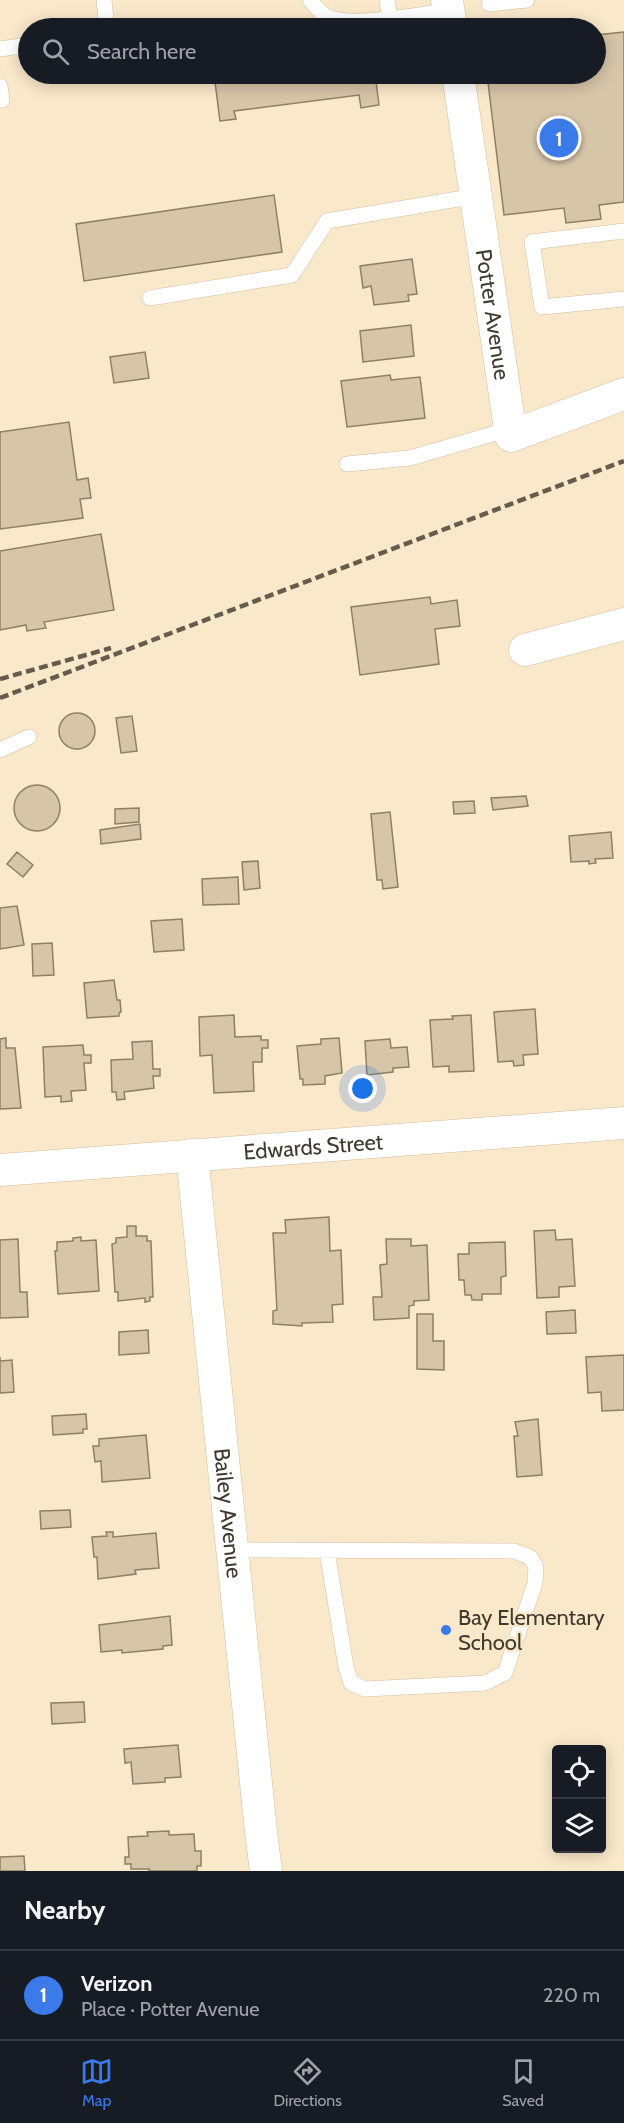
<!DOCTYPE html>
<html lang="en">
<head>
<meta charset="utf-8">
<style>
  body { margin:0; font-family:Cabin,sans-serif; background:#242831; color:#f1f3f6 }
  .controls { position:absolute; right:18px; bottom:18px; display:grid; overflow:hidden; border-radius:6px; box-shadow:0 3px 15px #0003 }
  .controls button { width:54px; height:54px; display:grid; place-items:center; padding:0; border:0; border-bottom:2px solid #363941; background:#171b24; color:#f1f3f6; font:30px sans-serif }
  .you { position:absolute; left:363px; top:1089px; width:21px; height:21px; margin:-15px; border:4px solid #fff; border-radius:50%; background:#1a73e8; box-shadow:0 0 0 9px #1a73e833 }
  .badge { display:grid; place-items:center; width:39px; height:39px; border-radius:50%; background:#3a7be9; color:#fff; font-size:20px; font-weight:700 }
  .pin { position:absolute; translate:-50% -50%; border:3px solid #fff; box-shadow:0 2px 6px #0006 }
  .list { margin:0; padding:0; list-style:none }
  h2 { display:flex; justify-content:space-between; align-items:center; height:78px; margin:0; padding:0 24px; font-size:26px }
  h2 small { font-size:20px; font-weight:400; color:#9ea1a6 }
  .list li { display:grid; grid-template-columns:39px 1fr auto; gap:18px; align-items:center; box-sizing:border-box; height:90px; padding:0 24px; border-top:2px solid #363941 }
  .list b { display:block; font-size:22px; white-space:nowrap }
  .list p { margin:0; font-size:20px; white-space:nowrap; color:#9ea1a6 }
  .list em { font-size:20px; font-style:normal; color:#9ea1a6 }
  .icon { flex:none; width:33px; height:33px; fill:none; stroke:currentColor; stroke-width:2; stroke-linecap:round; stroke-linejoin:round }
  .map { position:relative; flex:none; width:624px; height:1871px; overflow:hidden }
  .search { position:absolute; background:#171b24; box-shadow:0 3px 15px #0003; left:18px; right:18px; top:18px; height:66px; display:flex; align-items:center; gap:15px; box-sizing:border-box; padding:0 21px; border-radius:33px; color:#9ea1a6; font-size:22px }
  .sheet { height:168px; background:#171b24 }
  nav { display:flex; justify-content:space-around; align-items:center; box-sizing:border-box; height:84px; border-top:2px solid #363941; background:#171b24; font-size:16px; color:#9ea1a6 }
  nav a { display:grid; justify-items:center; gap:3px }
  nav .on { color:#3a7be9 }
  .map>svg:first-child { display:block }
</style>
</head>
<body>
<div class="map">
<svg width="624" height="1871" viewBox="0 0 624 1871">
  <rect width="100%" height="100%" fill="#fae8ca"/>
  <!-- building -->
  <path fill="#d7c5a8" stroke="#907f64" stroke-width="1.5" d="M624 32V202L599 205 601 219 566 223 564 208 504 215 487 74H596V35Z
    M214 74H375L379 105 361 108 359 95 234 111 236 119 220 121Z
    M274 195 282 252 84 281 76 224Z
    M412 259 417 294 408 295 409 301 374 305 371 286 363 288 360 266Z
    M411 325 414 356 363 362 360 331Z
    M145 352 149 378 114 383 110 357Z
    M390 375 391 380 420 377 425 418 347 427 341 381Z
    M69 422 77 480 88 478 91 498 80 499 83 518 0 529V432Z
    M101 534 114 610 44 622 46 628 27 631 26 625 0 630V551Z
    M430 597 431 604 457 600 460 626 435 629 439 664 360 675 351 607Z
    M59 731a18 18 0 1 1 36 0a18 18 0 1 1-36 0Z
    M132 716 137 751 121 753 116 718Z
    M14 808a23 23 0 1 1 46 0a23 23 0 1 1-46 0Z
    M526 796 528 806 493 810 491 798Z
    M474 801 475 813 454 814 453 802Z
    M139 808V822L115 824V809Z
    M390 812 398 887 383 889 382 880H377L371 814Z
    M140 824 141 839 101 844 100 830Z
    M611 832 613 858 595 859 596 863 589 864V861L571 862 569 836Z
    M17 852 33 865 23 877 7 864Z
    M258 861 260 888 244 890 242 862Z
    M238 877 239 904 203 905 202 879Z
    M17 906 24 945 0 949V908Z
    M182 919 184 950 154 952 151 921Z
    M52 943 54 975 33 976 32 944Z
    M114 980 117 1000H120L121 1012 119 1013V1016L87 1018 84 983Z
    M535 1009 538 1054 523 1055 524 1065 514 1066 513 1061 498 1062 494 1012Z
    M234 1015 235 1037 261 1036V1040H268V1048H262V1062H253L254 1091 214 1093 212 1055 200 1056 199 1017Z
    M471 1015 474 1071 449 1072V1066L433 1067 430 1020 453 1019 452 1016Z
    M6 1038V1048H15L21 1108 0 1109V1039Z
    M339 1038 342 1073 325 1076V1084L303 1085V1079H300L297 1046 321 1044V1039Z
    M390 1039 391 1048 407 1047 409 1067 393 1068V1072L367 1075 365 1041Z
    M152 1041 153 1069H160V1076H153L154 1088 124 1092 125 1099 117 1100 116 1092H112L111 1060 133 1059 132 1042Z
    M83 1045 84 1055H91V1063H84L86 1090 71 1091 72 1101 61 1102V1096L45 1097 43 1047Z
    M329 1217 330 1251 341 1250 343 1304 332 1305 333 1322 302 1323V1326L273 1324V1311L277 1310 273 1233H286L285 1220Z
    M127 1226H136V1236H147V1241H151L153 1297H150V1301L145 1302V1298L118 1301V1292H115L112 1244 116 1243V1238L127 1237Z
    M555 1230 556 1240 572 1239 575 1286 559 1287V1297L537 1298 534 1231Z
    M81 1237V1241L96 1240 99 1291 58 1294 55 1251H57V1242L73 1241V1238Z
    M18 1239 20 1292H27L28 1317 0 1318V1240Z
    M386 1239H411V1246L427 1245 429 1300 414 1301V1305L409 1306V1318L374 1320 373 1297H382L380 1265 387 1264Z
    M505 1242 506 1276 501 1277V1294H482V1300H472L471 1295H465L464 1280H459L458 1254H469V1243Z
    M575 1310 576 1333 547 1334 546 1312Z
    M417 1314H433V1341H444V1370L417 1369Z
    M148 1330 149 1353 119 1355V1332Z
    M624 1355V1410L602 1411 601 1392 588 1393 586 1357Z
    M0 1357V1361L12 1360 14 1392 0 1393Z
    M86 1414 87 1429H83V1433L53 1435 52 1416Z
    M538 1419 542 1475 517 1477 514 1436H518L515 1422Z
    M146 1435 150 1478 102 1482 101 1461 95 1462 93 1446H99V1439Z
    M70 1510 71 1527 41 1529 40 1511Z
    M106 1532H113V1537L156 1533 159 1568 135 1570 136 1574 98 1579 97 1557H94L92 1537 107 1536Z
    M170 1616 172 1645 163 1646V1649L122 1653V1650L101 1652 99 1625Z
    M84 1702 85 1722 52 1724 51 1703Z
    M178 1745 181 1777 165 1778V1782L133 1784 131 1762 125 1763 124 1749Z
    M169 1831V1835L194 1834 195 1851H201V1866H197V1871H149V1869H131V1864H125V1857H129L128 1837 148 1836 147 1832Z
    M24 1856 25 1871H0V1857Z"/>
  <g fill="none" stroke-linecap="round" stroke-linejoin="round">
    <defs>
      <path id="service" d="M104 0 107 28
        M310 0C316 8 322 15 331 18 355 27 420 14 448 11
        M387 0 390 18
        M489 4 527 0
        M0 49 28 45
        M0 86 2 100H0
        M624 231 532 242 542 307 624 299
        M150 298 292 275 327 221 476 196
        M347 464 410 458 510 429
        M0 750 29 737
        M232 1550 514 1551 530 1557 536 1567 535 1583 505 1673 485 1683 365 1689 351 1683 346 1667 327 1551"/>
      <g id="minor">
        <path d="M447 0 451 28"/>
        <path id="s1" d="M458 74 511 436 624 394"/>
        <path d="M525 650 624 624"/>
        <path id="s2" d="M192 1155 261 1832 266 1871"/>
        <path id="s3" d="M0 1170 624 1123"/>
      </g>
    </defs>
    <!-- service casing -->
    <use href="#service" stroke="#d1bfa2" stroke-width="16"/>
    <!-- minor casing -->
    <use href="#minor" stroke="#d1bfa2" stroke-width="33"/>
    <!-- service -->
    <use href="#service" stroke="#fff" stroke-width="15"/>
    <!-- minor -->
    <use href="#minor" stroke="#fff" stroke-width="32"/>
    <!-- rail -->
    <path stroke="#655c4c" stroke-width="4.5" stroke-dasharray="9 4.5" stroke-linecap="butt" d="M0 679 111 648
      M0 698 624 461"/>
  </g>
  <!-- markers -->
  <circle fill="#3a7be9" stroke="#fae8ca" stroke-width="2" cx="446" cy="1630" r="6"/>
  <g text-anchor="middle" stroke-width="5" stroke-linejoin="round" paint-order="stroke">
    <!-- street labels -->
    <g font-size="22" fill="#40392d" stroke="#fae8ca">
      <text dy="8" stroke="none"><textPath href="#s1" startOffset="243">Potter Avenue</textPath></text>
      <text dy="8" stroke="none"><textPath href="#s3" startOffset="314">Edwards Street</textPath></text>
      <text dy="8" stroke="none"><textPath href="#s2" startOffset="360">Bailey Avenue</textPath></text>
    </g>
    <!-- poi labels -->
    <g font-size="22" fill="#40392d" stroke="#fae8ca" text-anchor="start">
      <text x="458" y="1625">Bay Elementary<tspan x="458" dy="25">School</tspan></text>
    </g>
  </g>
</svg>
<div class="controls">
<button><svg class="icon" aria-label="locate" viewBox="0 0 24 24"><circle cx="12" cy="12" r="6"/><path d="M12 2v4M12 18v4M2 12h4M18 12h4"/></svg></button>
<button><svg class="icon" aria-label="layers" viewBox="0 0 24 24"><path d="M12 4l9 5-9 5-9-5zM3 14l9 5 9-5"/></svg></button>
</div>
<div class="you"></div>
<div class="pin badge" style="left:559px;top:138px">1</div>
<div class="search"><svg class="icon" aria-label="search" viewBox="0 0 24 24"><circle cx="10" cy="10" r="6"/><path d="M15 15l6 6"/></svg>Search here</div>
</div>
<section class="sheet">
<h2>Nearby<small></small></h2>
<ul class="list">
<li><span class="badge">1</span><div><b>Verizon</b><p>Place · Potter Avenue</p></div><em>220 m</em></li>
</ul>
</section>
<nav>
<a class="on"><svg class="icon" aria-label="map" viewBox="0 0 24 24"><path d="M3 6l6-2 6 2 6-2v14l-6 2-6-2-6 2zM9 4v14M15 6v14"/></svg>Map</a>
<a><svg class="icon" aria-label="directions" viewBox="0 0 24 24"><path d="M12 3l9 9-9 9-9-9zM9 14v-3h6M13 9l2 2-2 2"/></svg>Directions</a>
<a><svg class="icon" aria-label="saved" viewBox="0 0 24 24"><path d="M7 4h10v16l-5-4-5 4z"/></svg>Saved</a>
</nav>
</body>
</html>
